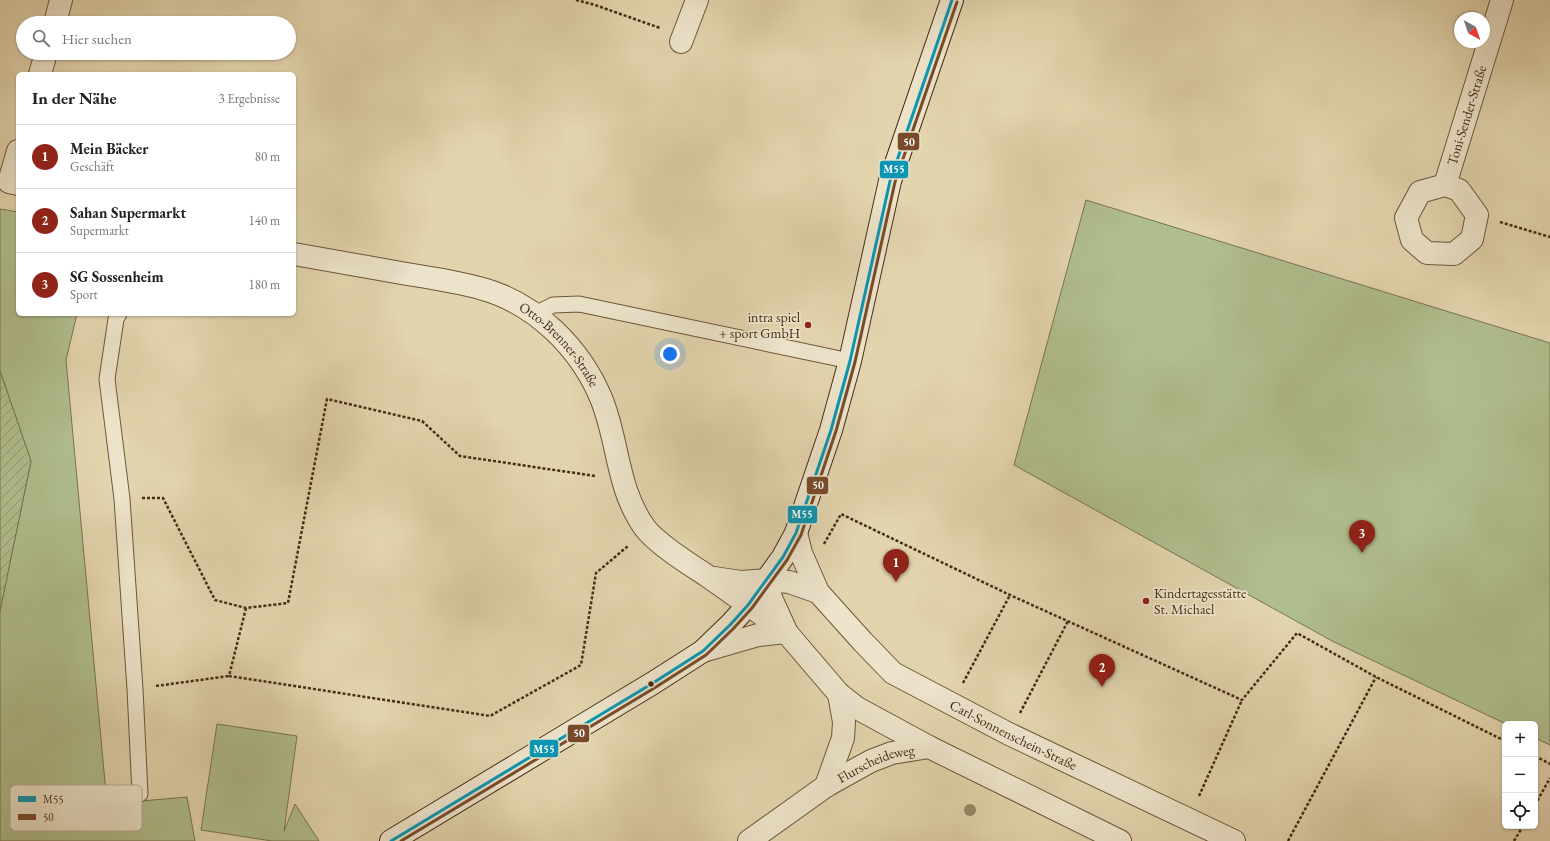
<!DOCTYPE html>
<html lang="de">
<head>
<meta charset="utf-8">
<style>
  body { margin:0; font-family:"EB Garamond",serif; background:#f6f6f6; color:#202124 }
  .controls { position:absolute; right:12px; bottom:12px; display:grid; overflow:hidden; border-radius:6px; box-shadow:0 1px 3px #0004 }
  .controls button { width:36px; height:36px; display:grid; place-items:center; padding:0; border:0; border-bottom:1px solid #e0e0e0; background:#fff; color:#202124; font:20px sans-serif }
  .compass { position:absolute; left:1454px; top:12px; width:36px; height:36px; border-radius:50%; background:#fff; box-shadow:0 1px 3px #0004; rotate:140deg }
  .you { position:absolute; left:670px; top:354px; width:14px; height:14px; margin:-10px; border:3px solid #fff; border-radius:50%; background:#1a73e8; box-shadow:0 0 0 6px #1a73e833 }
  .badge { display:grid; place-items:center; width:26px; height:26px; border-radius:50%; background:#8f2418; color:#fff; font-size:13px; font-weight:700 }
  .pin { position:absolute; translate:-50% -33px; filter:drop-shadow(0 1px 2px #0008) }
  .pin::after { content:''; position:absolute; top:21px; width:14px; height:12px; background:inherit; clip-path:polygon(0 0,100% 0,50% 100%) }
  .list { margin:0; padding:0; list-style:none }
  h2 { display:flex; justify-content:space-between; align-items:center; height:52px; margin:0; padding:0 16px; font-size:17px }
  h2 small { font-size:13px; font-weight:400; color:#757577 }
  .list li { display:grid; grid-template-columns:26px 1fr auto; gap:12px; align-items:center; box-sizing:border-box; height:64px; padding:0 16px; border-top:1px solid #e0e0e0 }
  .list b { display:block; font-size:15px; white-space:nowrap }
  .list p { margin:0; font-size:13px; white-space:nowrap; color:#757577 }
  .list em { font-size:13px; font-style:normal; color:#757577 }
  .icon { flex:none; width:22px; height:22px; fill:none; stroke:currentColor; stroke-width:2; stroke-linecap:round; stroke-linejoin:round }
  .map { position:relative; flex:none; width:1550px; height:841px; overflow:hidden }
  .search { position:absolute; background:#fff; box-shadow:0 1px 3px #0004; left:16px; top:16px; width:280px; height:44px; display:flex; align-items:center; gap:10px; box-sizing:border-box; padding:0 14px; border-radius:22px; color:#757577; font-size:15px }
  .panel { position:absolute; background:#fff; box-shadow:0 1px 3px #0004; left:16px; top:72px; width:280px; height:244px; border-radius:6px }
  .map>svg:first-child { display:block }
</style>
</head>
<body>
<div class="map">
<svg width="1550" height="841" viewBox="0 0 1550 841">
  <defs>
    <pattern id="garden-furrows" width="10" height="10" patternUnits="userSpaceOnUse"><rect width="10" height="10" fill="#b0bd8d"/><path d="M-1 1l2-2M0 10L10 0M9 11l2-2" fill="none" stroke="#919a72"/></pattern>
  </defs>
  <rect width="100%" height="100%" fill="#e2d4ad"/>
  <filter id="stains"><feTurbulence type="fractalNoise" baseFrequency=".005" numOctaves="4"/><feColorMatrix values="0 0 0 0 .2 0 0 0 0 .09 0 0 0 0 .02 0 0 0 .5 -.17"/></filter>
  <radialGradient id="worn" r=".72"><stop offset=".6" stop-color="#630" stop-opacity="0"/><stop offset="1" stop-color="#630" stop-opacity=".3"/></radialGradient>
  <!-- grass -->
  <path fill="#b0bd8d" stroke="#7a7451" d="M1086 200 1550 343V745L1535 738V724H1506L1334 642 1014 465Z
    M0 209 18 212V314H77L66 360 107 804 187 797 195 841H0V611L31 461 0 371Z
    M217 724 297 736 284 831 295 804 319 841H272L201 830Z"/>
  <!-- garden -->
  <path fill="url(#garden-furrows)" stroke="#7a7451" d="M0 371 31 461 0 611Z"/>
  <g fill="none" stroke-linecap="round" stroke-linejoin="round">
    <defs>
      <path id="service" d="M119 314 116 319 107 379 122 499 135 689 140 794
        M535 314 553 305 579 304 850 361"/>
      <g id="minor">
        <path d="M55 23 61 0"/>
        <path d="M681 42 697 0"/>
        <path d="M40 74 46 53"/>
        <path d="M18 151 9 182 18 184"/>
        <path d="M1445 185 1459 190 1477 215 1472 239 1454 254 1427 253 1412 240 1406 218 1420 192Z"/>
        <path id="s1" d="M1445 185 1502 0"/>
        <path id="s2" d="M294 254C332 261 369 267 407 274 432 278 459 282 483 289 536 304 580 348 601 398 619 441 616 488 645 528 657 544 689 564 706 575 733 594 760 613 786 632"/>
        <path id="s3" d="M796 533 801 553 818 592 863 642 893 673 1009 734 1234 841"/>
        <path d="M714 578 741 582 767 580 789 582 818 592"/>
        <path d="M767 580 771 598 786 631"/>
        <path d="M703 651 758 635 786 632 839 694 857 708 929 747 1120 841"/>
        <path d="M826 786 843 738 844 722 839 694"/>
        <path id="s4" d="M749 841 826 786 871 761 892 753 929 747"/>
      </g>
      <path id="secondary" d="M391 841 653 683 703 651 730 625 748 605 783 557 796 533 831 430 850 361 890 181 952 0"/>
    </defs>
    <!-- service casing -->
    <use href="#service" stroke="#6c563b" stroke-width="17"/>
    <!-- minor casing -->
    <use href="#minor" stroke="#6c563b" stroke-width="24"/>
    <!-- secondary casing -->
    <use href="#secondary" stroke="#442c15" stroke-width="24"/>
    <!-- path -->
    <path stroke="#442c15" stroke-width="2.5" stroke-dasharray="3 2" stroke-linecap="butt" d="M576 0 595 5 660 28
      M1500 222 1550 237
      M142 498H163L215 600 246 608 288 603 327 399 422 421 460 456 595 476
      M824 544 841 514 1010 595 1242 700 1297 633 1376 677 1505 741
      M246 608 229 676 490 716 581 665 596 573 628 546
      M963 683 1010 595
      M156 686 229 676
      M1020 713 1068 621
      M1535 756 1550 764
      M1199 796 1242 700
      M1535 805 1550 778
      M1288 841 1376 677
      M1514 841 1523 826"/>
    <!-- service -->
    <use href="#service" stroke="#ece3ca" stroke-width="15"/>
    <!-- minor -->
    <use href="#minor" stroke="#ece3ca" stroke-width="22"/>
    <!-- secondary -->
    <use href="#secondary" stroke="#ece3ca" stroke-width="22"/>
    <defs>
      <path id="bus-1" d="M391 841 653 683 703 651 730 625 748 605 783 557 796 533 831 430 850 361 890 181 952 0"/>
      <path id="bus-2" d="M401 841 656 687 706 655 733 629 752 608 787 560 801 535 836 431 855 362 895 182 957 2"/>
    </defs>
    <!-- bus-1 casing -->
    <use href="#bus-1" stroke="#ece3ca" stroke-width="6"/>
    <!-- bus-2 casing -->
    <use href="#bus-2" stroke="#ece3ca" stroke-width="6"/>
    <!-- bus-1 -->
    <use href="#bus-1" stroke="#0a96b2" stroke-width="3"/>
    <!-- bus-2 -->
    <use href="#bus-2" stroke="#7a4b2a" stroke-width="3"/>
  </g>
  <!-- trees -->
  <circle fill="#978867" cx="970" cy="810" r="6"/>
  <!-- markers -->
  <g fill="#8f2418" stroke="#ece3ca" stroke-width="1.5">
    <circle cx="808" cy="325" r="4"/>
    <circle cx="1146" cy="601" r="4"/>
  </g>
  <circle fill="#442c15" stroke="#ece3ca" stroke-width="1.5" cx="651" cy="684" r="3.5"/>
  <g text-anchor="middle" stroke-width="3.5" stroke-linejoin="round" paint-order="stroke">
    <!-- street labels -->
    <g font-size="14" fill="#442c15" stroke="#ece3ca">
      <text dy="5" stroke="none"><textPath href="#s1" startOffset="73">Toni-Sender-Straße</textPath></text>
      <text dy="5" stroke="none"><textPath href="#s2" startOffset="289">Otto-Brenner-Straße</textPath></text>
      <text dy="5" stroke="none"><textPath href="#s3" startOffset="309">Carl-Sonnenschein-Straße</textPath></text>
      <text dy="5" stroke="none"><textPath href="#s4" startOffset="150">Flurscheideweg</textPath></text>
    </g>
    <!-- poi labels -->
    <g font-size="14" fill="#442c15" stroke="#ece3ca" text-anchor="end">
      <text x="800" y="322">intra spiel<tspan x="800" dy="16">+ sport GmbH</tspan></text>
      <text x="1154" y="598" text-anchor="start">Kindertagesstätte<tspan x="1154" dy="16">St. Michael</tspan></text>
    </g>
  </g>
  <!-- legend -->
  <rect x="10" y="785" width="132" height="46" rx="6" fill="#ece3ca" stroke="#baac94" stroke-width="1"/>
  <rect x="18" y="796" width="18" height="6" fill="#0a96b2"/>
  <rect x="18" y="814" width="18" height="6" fill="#7a4b2a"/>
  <g font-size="11" fill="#442c15">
    <text x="43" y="803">M55</text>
    <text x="43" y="821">50</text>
  </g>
  <g stroke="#ece3ca" stroke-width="1.5">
    <rect x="897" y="132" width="23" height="19" rx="4" fill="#7a4b2a"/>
    <rect x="879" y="160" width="30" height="19" rx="4" fill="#0a96b2"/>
    <rect x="806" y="476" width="23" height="19" rx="4" fill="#7a4b2a"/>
    <rect x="787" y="505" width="31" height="19" rx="4" fill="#0a96b2"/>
    <rect x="567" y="724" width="23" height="19" rx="4" fill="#7a4b2a"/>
    <rect x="529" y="739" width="30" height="19" rx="4" fill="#0a96b2"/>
  </g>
  <g font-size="11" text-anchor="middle" font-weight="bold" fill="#fff">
    <text x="909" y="146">50</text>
    <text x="894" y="173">M55</text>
    <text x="818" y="489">50</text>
    <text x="802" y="518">M55</text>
    <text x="579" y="737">50</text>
    <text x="544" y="753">M55</text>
  </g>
  <rect width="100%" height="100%" filter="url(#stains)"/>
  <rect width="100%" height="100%" fill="url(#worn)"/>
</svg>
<div class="controls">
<button>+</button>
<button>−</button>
<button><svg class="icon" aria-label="locate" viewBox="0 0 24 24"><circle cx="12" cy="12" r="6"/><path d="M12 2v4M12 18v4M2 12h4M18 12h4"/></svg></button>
</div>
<svg class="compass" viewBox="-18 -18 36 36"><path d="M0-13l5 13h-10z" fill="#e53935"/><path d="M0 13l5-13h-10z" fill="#757577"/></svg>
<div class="you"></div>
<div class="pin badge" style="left:896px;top:582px">1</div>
<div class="pin badge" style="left:1102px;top:687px">2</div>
<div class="pin badge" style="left:1362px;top:553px">3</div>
<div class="search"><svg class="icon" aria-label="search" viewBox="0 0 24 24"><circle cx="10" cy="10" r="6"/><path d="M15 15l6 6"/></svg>Hier suchen</div>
<section class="panel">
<h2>In der Nähe<small>3 Ergebnisse</small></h2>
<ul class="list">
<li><span class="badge">1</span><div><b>Mein Bäcker</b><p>Geschäft</p></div><em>80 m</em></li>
<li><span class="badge">2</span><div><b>Sahan Supermarkt</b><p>Supermarkt</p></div><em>140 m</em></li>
<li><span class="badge">3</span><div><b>SG Sossenheim</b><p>Sport</p></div><em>180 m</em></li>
</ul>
</section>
</div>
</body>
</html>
